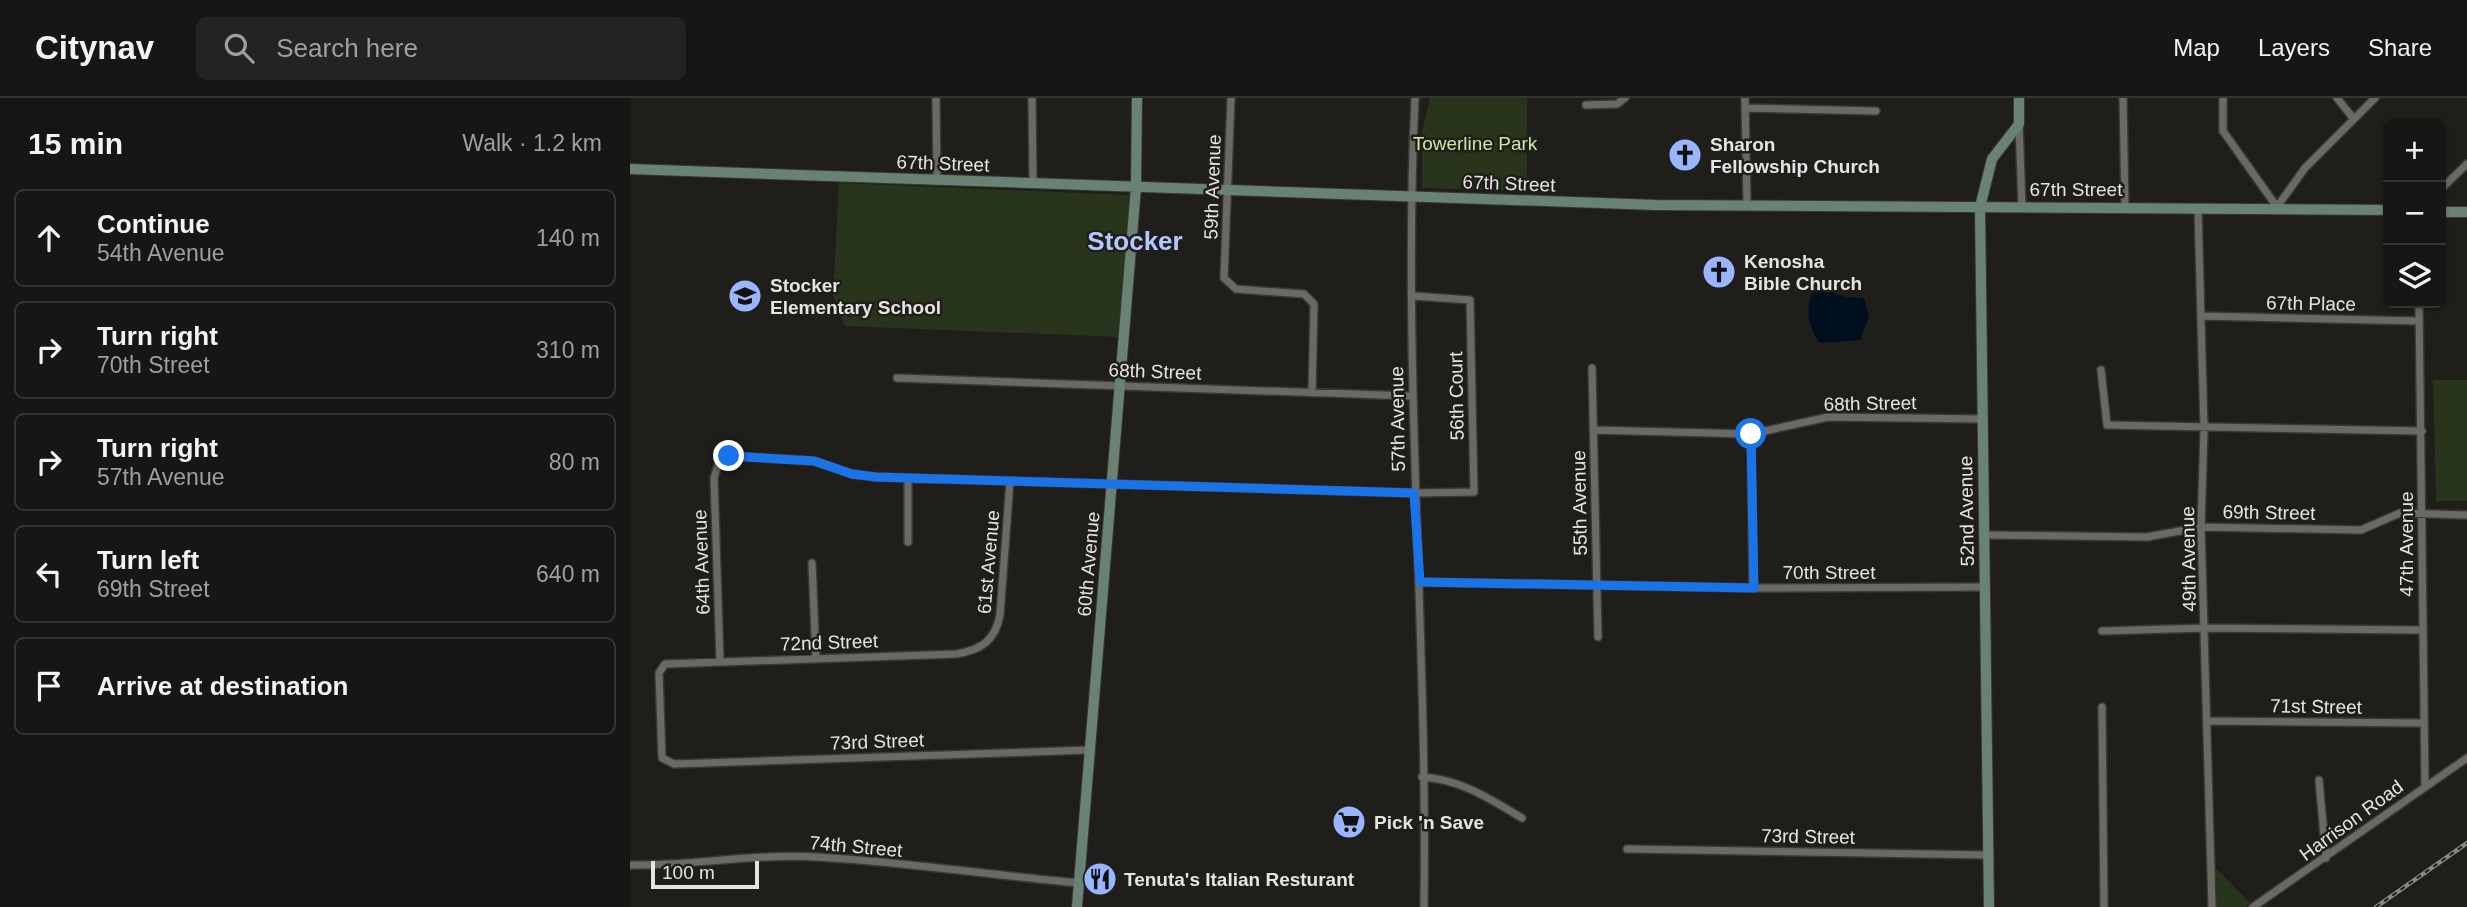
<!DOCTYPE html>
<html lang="en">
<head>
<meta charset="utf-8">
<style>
  body { margin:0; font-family:Arial,sans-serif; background:#252322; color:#f1f3f6 }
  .controls { position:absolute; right:21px; top:21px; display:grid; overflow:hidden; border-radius:10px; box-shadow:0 2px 5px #0004 }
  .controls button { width:63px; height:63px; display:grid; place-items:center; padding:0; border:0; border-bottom:2px solid #363534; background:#181614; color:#f1f3f6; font:35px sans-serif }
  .scale { position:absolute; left:21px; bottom:18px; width:108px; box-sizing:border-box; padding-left:7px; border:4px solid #e6e4e2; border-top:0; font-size:19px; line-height:24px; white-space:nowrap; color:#e6e4e2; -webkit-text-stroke:5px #201e1a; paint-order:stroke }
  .stop { position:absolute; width:21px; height:21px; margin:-16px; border:5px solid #1a73e8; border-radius:50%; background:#fff }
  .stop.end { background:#1a73e8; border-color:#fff; box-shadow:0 2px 7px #0008 }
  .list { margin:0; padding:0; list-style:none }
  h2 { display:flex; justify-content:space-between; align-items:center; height:91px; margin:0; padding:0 28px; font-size:30px }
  h2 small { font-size:23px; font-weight:400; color:#9f9fa0 }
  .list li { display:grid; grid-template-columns:46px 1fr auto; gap:21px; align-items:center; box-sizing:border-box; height:98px; margin:0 14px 14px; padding:0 14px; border:2px solid #363534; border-radius:10px }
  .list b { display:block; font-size:26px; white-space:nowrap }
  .list p { margin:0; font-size:23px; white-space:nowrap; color:#9f9fa0 }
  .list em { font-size:23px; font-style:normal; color:#9f9fa0 }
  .icon { flex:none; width:38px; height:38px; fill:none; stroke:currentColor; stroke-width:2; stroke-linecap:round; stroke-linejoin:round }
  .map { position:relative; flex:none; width:1837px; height:809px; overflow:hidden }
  header { display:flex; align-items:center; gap:42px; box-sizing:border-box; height:98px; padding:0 35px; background:#181614; border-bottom:2px solid #363534 }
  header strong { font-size:33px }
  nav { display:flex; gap:38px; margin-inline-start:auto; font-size:24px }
  .search { width:490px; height:63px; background:#252322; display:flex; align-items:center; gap:18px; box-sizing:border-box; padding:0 24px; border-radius:10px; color:#9f9fa0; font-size:26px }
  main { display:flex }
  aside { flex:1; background:#181614 }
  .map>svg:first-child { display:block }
</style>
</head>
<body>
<header>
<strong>Citynav</strong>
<div class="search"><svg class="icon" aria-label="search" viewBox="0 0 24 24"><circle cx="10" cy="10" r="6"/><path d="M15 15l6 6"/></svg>Search here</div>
<nav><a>Map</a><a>Layers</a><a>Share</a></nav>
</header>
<main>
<aside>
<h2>15 min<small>Walk · 1.2 km</small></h2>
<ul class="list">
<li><svg class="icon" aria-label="ahead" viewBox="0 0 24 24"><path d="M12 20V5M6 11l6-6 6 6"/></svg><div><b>Continue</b><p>54th Avenue</p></div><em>140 m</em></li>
<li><svg class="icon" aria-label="right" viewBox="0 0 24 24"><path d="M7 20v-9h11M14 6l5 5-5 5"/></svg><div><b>Turn right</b><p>70th Street</p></div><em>310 m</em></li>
<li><svg class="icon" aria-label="right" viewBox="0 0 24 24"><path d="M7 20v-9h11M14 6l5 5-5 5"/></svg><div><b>Turn right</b><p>57th Avenue</p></div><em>80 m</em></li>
<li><svg class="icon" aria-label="left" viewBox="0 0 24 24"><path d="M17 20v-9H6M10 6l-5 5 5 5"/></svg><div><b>Turn left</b><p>69th Street</p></div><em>640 m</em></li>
<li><svg class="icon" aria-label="arrive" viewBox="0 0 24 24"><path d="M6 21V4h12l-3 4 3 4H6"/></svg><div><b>Arrive at destination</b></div></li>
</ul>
</aside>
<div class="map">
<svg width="1837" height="809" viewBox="0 0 1837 809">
  <rect width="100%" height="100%" fill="#201e1a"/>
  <!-- green -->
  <path fill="#28341b" d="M800 0H897V93L792 90V34Z
    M209 85 500 97 489 239 215 228 203 197Z
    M1803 282H1837V403H1806Z
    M1586 770 1621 806 1616 809H1587Z"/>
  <!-- water -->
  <path fill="#000f1e" d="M1183 188 1216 199 1234 200 1239 219 1230 242 1190 245C1176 225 1176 211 1183 188Z"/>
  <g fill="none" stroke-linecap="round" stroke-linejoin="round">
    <defs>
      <path id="street" d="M306 0 307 83
        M402 0 403 86
        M601 0 594 180 606 191 674 196 684 206 682 295
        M785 0C772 270 798 539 794 809
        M1115 0 1117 107
        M1493 0 1495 108
        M1593 0V33L1647 109 1675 70 1745 0
        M1707 0 1723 20
        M956 7 987 6 995 0
        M1115 10 1246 13
        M1389 26 1392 109
        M1811 91 1837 66
        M1568 112 1574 331 1571 429 1582 809
        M1789 205 1795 688
        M1572 218 1789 223
        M962 270 968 539
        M1471 272 1477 327 1792 333
        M267 280 781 298
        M963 332 1121 336 1198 319 1352 321
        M1121 336 1123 490
        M278 380V444
        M380 383 370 517C365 543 351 552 326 556L35 566 29 575 32 660 44 666 459 652
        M1354 437 1517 439 1571 429 1731 432 1770 415 1837 417
        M182 465 186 560
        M790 484 1123 490 1355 489
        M1472 533 1575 530 1791 532
        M90 563 84 380 89 364 99 358 184 363 222 376 246 379 784 395 844 394 840 202 784 198
        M1472 609 1474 809
        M1578 623 1794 625
        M792 679C830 681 860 701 892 720
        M1689 682 1696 760
        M997 751 1358 757
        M0 767C63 768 125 755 187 759 274 764 361 777 448 785
        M1623 809 1837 660"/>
      <path id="secondary" d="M0 71 1026 107 1758 112
        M1811 114H1837
        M447 809 506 89 507 0
        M1359 809 1350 109 1362 61 1389 26V0"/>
    </defs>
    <!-- street casing -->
    <use href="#street" stroke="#3a3836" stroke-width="10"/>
    <!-- secondary casing -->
    <use href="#secondary" stroke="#3a3836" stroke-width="12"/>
    <!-- street -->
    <use href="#street" stroke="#6b6964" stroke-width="7"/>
    <!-- secondary -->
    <use href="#secondary" stroke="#6a8274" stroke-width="10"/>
    <defs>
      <path id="rail" d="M1746 809 1837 745"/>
    </defs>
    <!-- rail casing -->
    <use href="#rail" stroke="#898784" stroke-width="4.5"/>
    <!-- rail -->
    <use href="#rail" stroke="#201e1a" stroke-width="2" stroke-dasharray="5" stroke-linecap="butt"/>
  </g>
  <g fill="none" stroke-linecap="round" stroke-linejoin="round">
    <!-- route -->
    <path stroke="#1a73e8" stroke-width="9" d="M99 358 184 363 222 376 246 379 784 395 790 484 1124 490 1121 336"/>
  </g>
  <!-- icons -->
  <defs>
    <symbol id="church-disc" viewBox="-11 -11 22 22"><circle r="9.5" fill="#9ab5fd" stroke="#201e1a"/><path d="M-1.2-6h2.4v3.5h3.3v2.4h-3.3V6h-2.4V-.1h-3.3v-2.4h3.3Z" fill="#111"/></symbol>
    <symbol id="school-disc" viewBox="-11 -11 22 22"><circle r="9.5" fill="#9ab5fd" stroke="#201e1a"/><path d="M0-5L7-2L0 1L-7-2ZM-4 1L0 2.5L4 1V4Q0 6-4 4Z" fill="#111"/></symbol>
    <symbol id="supermarket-disc" viewBox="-11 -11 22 22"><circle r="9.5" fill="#9ab5fd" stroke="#201e1a"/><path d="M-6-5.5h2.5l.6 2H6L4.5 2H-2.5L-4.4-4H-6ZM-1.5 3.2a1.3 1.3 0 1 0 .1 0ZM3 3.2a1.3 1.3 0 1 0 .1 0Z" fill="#111"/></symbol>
    <symbol id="restaurant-disc" viewBox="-11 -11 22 22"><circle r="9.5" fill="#9ab5fd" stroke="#201e1a"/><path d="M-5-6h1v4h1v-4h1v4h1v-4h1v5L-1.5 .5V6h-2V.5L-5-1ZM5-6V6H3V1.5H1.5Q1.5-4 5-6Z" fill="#111"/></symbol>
  </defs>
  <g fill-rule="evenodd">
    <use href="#church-disc" x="1036" y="38" width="38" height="38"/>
    <use href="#church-disc" x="1070" y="155" width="38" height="38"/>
    <use href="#school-disc" x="96" y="179" width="38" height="38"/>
    <use href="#supermarket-disc" x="700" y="705" width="38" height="38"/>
    <use href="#restaurant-disc" x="451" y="762" width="38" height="38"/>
  </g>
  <g text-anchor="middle" stroke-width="5" stroke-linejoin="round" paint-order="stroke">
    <!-- park labels -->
    <g font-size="19" fill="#c7eaa1" stroke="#201e1a">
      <text x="845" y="52">Towerline Park</text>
    </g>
    <!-- poi labels -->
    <g font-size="19" font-weight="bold" fill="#e6e4e2" stroke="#201e1a" text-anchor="start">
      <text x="1080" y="53">Sharon<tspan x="1080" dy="22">Fellowship Church</tspan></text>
      <text x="1114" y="170">Kenosha<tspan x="1114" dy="22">Bible Church</tspan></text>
      <text x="140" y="194">Stocker<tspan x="140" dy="22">Elementary School</tspan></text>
      <text x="744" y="731">Pick 'n Save</text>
      <text x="494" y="788">Tenuta's Italian Resturant</text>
    </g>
    <!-- street labels -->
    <g font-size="19" fill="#e6e4e2" stroke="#201e1a">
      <text transform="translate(313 65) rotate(2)" y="7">67th Street</text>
      <text transform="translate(879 85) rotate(2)" y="7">67th Street</text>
      <text transform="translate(582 89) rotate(-88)" y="7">59th Avenue</text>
      <text x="1446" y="98">67th Street</text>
      <text transform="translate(1681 205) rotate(1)" y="7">67th Place</text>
      <text transform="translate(525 273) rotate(2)" y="7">68th Street</text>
      <text transform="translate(826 298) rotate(-91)" y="7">56th Court</text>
      <text transform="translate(1240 305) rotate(-1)" y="7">68th Street</text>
      <text transform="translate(767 321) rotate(-91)" y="7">57th Avenue</text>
      <text transform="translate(949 405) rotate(-91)" y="7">55th Avenue</text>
      <text transform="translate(1336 413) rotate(-91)" y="7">52nd Avenue</text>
      <text transform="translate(1639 414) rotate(1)" y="7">69th Street</text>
      <text transform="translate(1776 446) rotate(-90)" y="7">47th Avenue</text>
      <text transform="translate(1558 461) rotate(-91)" y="7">49th Avenue</text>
      <text transform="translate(71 464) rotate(-92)" y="7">64th Avenue</text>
      <text transform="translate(358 464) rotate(-85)" y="7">61st Avenue</text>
      <text transform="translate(458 466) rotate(-85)" y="7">60th Avenue</text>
      <text x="1199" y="481">70th Street</text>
      <text transform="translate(199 544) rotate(-2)" y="7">72nd Street</text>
      <text transform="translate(1686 608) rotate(1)" y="7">71st Street</text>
      <text transform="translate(247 643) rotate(-2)" y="7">73rd Street</text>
      <text transform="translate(1721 722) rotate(-36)" y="7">Harrison Road</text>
      <text transform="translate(1178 738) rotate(1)" y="7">73rd Street</text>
      <text transform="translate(226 748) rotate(5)" y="7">74th Street</text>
    </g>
    <!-- district labels -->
    <g font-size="26" font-weight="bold" fill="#b3c8fe" stroke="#201e1a">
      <text x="505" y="152">Stocker</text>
    </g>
  </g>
</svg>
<div class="controls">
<button>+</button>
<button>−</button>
<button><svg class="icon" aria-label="layers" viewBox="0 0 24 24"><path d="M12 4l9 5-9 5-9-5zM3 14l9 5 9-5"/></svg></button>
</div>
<div class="scale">100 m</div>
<div class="stop" style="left:1121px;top:336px"></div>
<div class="stop end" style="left:99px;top:358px"></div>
</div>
</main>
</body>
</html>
